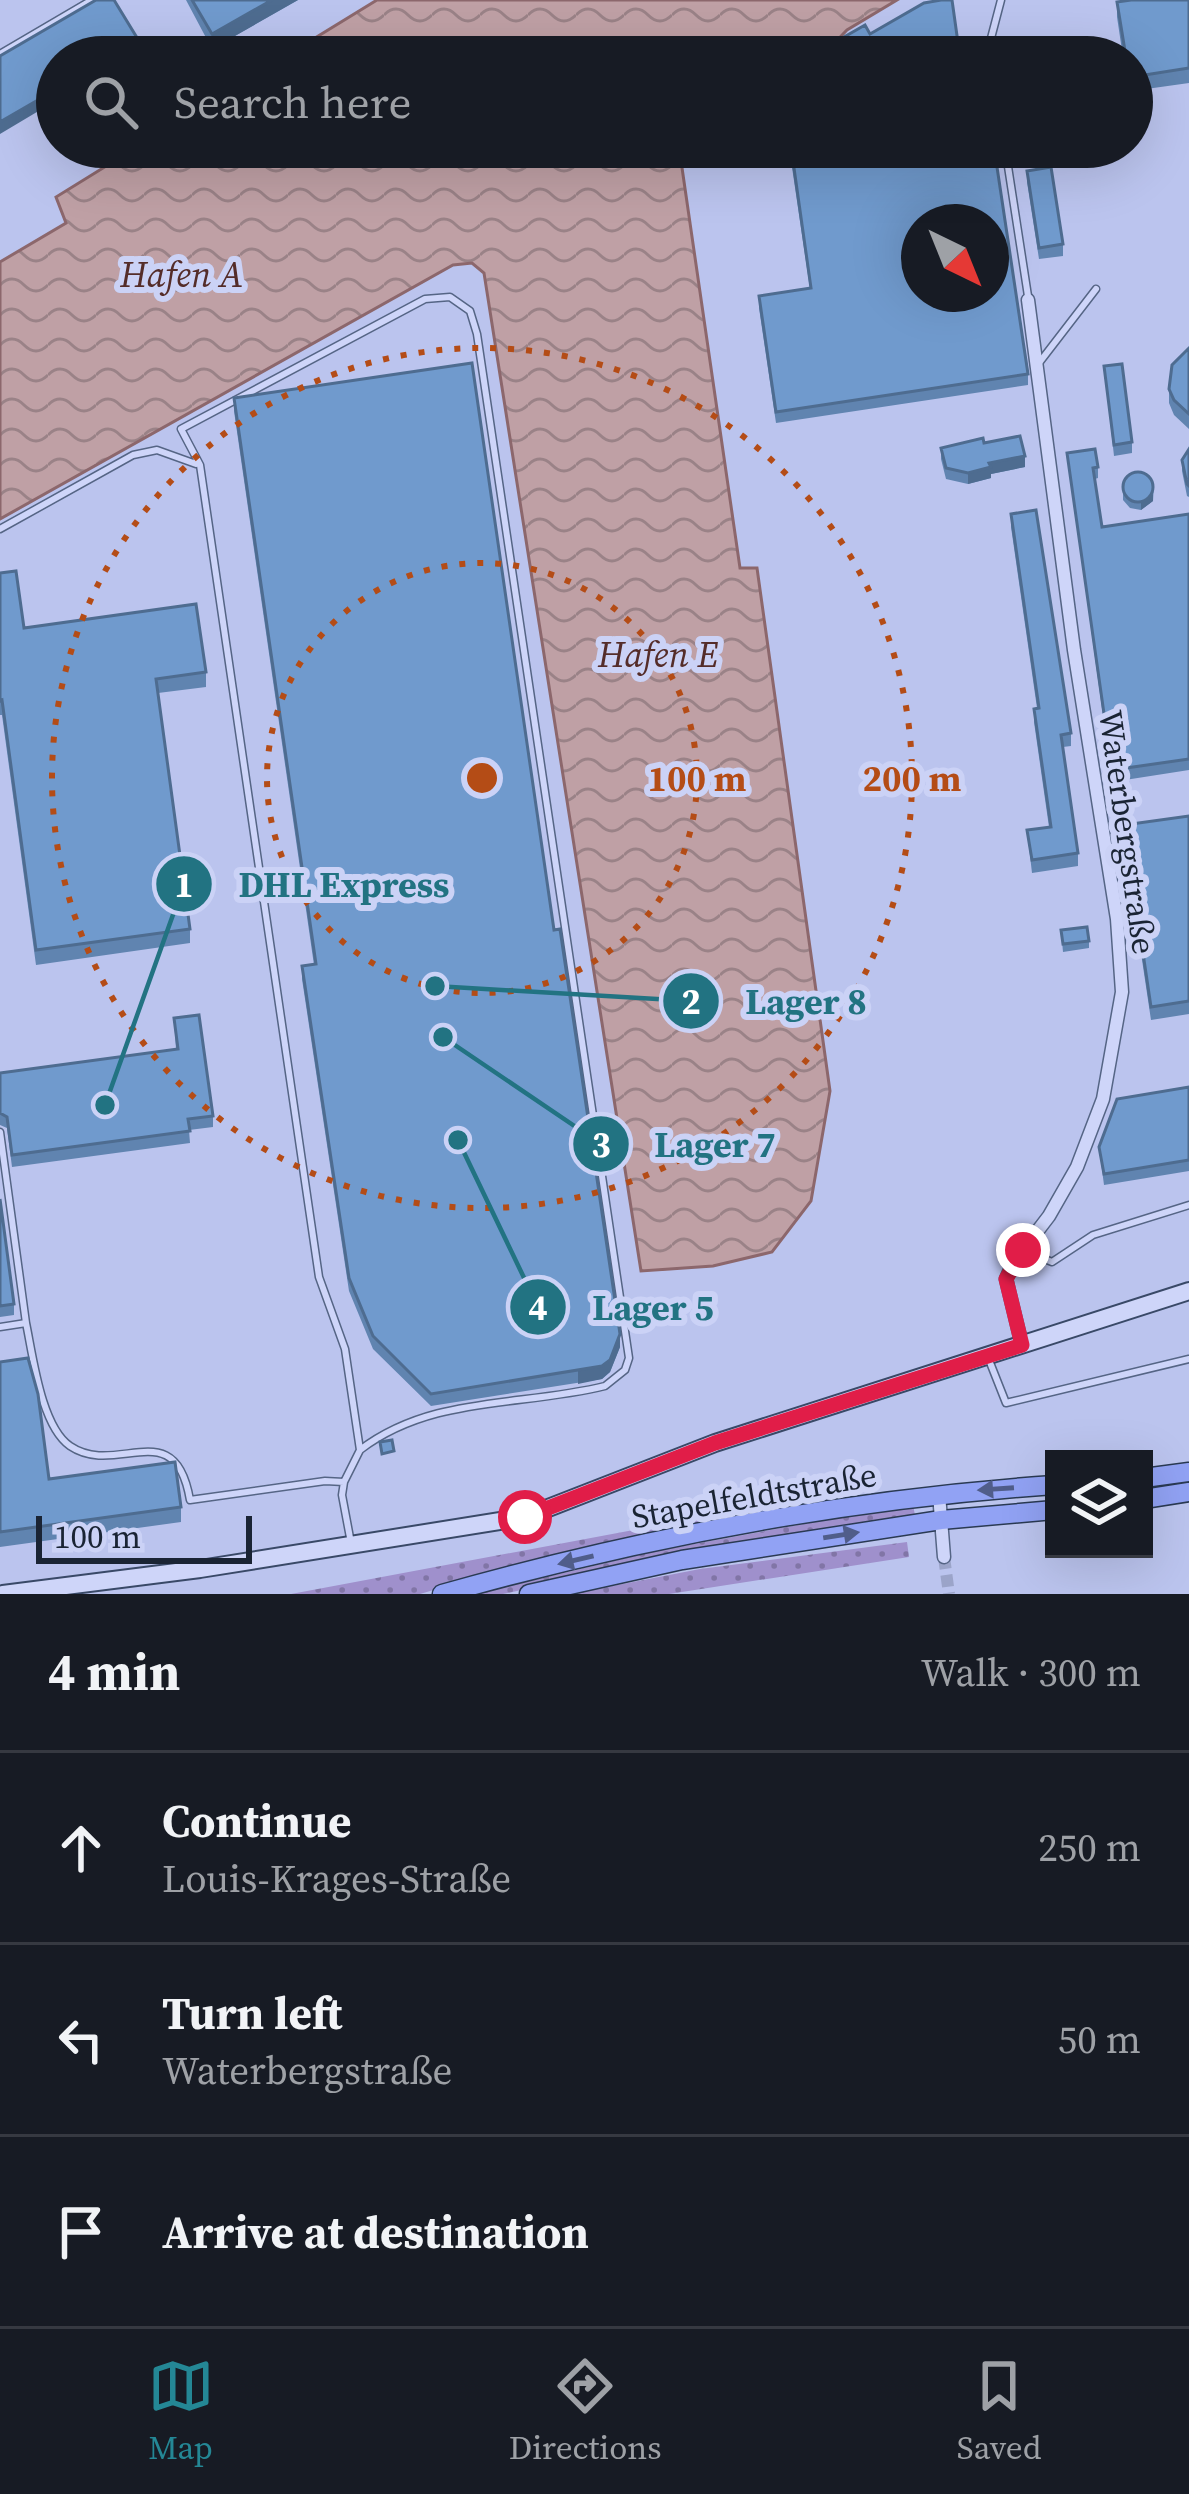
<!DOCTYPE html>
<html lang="en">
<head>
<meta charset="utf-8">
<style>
  body { margin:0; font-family:"Source Serif 4",serif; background:#242831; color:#f1f3f6 }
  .controls { position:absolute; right:36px; bottom:36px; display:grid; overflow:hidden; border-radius:0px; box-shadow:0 12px 48px #0002 }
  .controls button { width:108px; height:108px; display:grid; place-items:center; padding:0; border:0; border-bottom:3px solid #363941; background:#171b24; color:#f1f3f6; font:60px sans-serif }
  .compass { position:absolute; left:901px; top:204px; width:108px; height:108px; border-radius:50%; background:#171b24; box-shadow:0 12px 48px #0002; rotate:137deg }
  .scale { position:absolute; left:36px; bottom:30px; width:216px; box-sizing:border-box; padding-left:12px; border:6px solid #1a2434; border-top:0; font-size:33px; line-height:42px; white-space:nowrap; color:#1a2434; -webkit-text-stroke:9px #cbd2f6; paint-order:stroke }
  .stop { position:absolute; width:36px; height:36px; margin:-27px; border:9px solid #e11d48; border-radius:50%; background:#fff }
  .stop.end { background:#e11d48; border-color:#fff; box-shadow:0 3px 12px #0008 }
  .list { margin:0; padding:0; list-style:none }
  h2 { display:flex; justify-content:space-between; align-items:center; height:156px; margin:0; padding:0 48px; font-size:51px }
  h2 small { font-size:39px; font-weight:400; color:#9ea1a6 }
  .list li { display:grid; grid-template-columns:78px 1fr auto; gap:36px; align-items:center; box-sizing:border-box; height:192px; padding:0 48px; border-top:3px solid #363941 }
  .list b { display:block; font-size:45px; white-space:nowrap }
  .list p { margin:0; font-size:39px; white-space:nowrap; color:#9ea1a6 }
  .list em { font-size:39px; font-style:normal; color:#9ea1a6 }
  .icon { flex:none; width:66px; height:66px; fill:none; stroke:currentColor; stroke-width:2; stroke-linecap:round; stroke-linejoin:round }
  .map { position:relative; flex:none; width:1189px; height:1594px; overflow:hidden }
  .search { position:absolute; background:#171b24; box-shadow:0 12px 48px #0002; left:36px; right:36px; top:36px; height:132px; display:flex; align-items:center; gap:30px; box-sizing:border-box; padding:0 42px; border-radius:66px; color:#9ea1a6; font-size:45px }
  .sheet { height:732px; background:#171b24 }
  nav { display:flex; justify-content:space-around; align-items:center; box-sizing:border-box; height:168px; border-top:3px solid #363941; background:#171b24; font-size:33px; color:#9ea1a6 }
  nav a { display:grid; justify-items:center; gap:6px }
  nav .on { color:#248795 }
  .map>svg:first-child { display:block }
</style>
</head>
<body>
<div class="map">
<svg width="1189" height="1594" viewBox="0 0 1189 1594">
  <defs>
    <pattern id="grass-dots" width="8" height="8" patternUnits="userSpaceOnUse" patternTransform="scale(3)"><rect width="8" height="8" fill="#9f90cc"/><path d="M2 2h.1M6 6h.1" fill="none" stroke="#8175a6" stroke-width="1.8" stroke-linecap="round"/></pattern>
    <pattern id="water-waves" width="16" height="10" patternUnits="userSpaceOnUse" patternTransform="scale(3)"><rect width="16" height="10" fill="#bfa0a5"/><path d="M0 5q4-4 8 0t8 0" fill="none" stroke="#9a8287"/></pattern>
  </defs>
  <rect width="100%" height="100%" fill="#bbc4ee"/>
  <!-- grass -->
  <path fill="url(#grass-dots)" d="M781 1491 785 1501 798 1508 833 1498 799 1511 508 1568 420 1594H291L687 1520Z
    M907 1505H913L915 1515 678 1555 503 1594H475L656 1551Z
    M907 1542 909 1557 669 1594H571L700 1569Z"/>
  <!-- water -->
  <path fill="url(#water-waves)" stroke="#8c676c" stroke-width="3" d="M377 0H897L847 30 821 57H284Z
    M137 147H679L740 568H757L830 1091 811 1201 772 1252 713 1266 641 1271 484 273 472 263 453 265 0 519V262L66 223 56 197Z"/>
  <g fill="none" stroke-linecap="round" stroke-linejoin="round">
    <!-- street-tunnel -->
    <path stroke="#9ba4c9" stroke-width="12" stroke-dasharray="12 6" stroke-linecap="butt" d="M944 1557 949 1594"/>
    <defs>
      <path id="lane" d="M0 54 92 0
        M992 57 990 42 1001 0
        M1005 147 1028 296
        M1039 363 1096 289
        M0 529 133 455 157 450 196 464
        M0 1132 26 1323 0 1327
        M1023 1250 1052 1262 1093 1235 1189 1205
        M26 1323C33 1356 41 1426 70 1446 117 1478 175 1412 190 1500L325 1481 344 1482
        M989 1360 1006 1403 1189 1359
        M351 1543 342 1495 344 1482 360 1450 345 1349 319 1277 200 465 181 429 425 299 450 297 470 311 477 334 629 1358 625 1370 605 1386C521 1407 432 1395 360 1450"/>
      <path id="street" d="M1022 1345 1006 1279 1013 1263 1049 1216 1077 1167 1103 1099 1122 992 1117 919 1074 650 1028 300
        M939 1494 944 1557"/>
      <path id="secondary" d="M3 1594 200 1569 525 1517 715 1443 1189 1291"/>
      <path id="primary" d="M1144 1478 1189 1472
        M1144 1499 1189 1492
        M442 1594C640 1538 848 1499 1054 1485
        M529 1594 682 1560 941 1520 1054 1510"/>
    </defs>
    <!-- lane casing -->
    <use href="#lane" stroke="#556585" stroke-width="9"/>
    <!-- street casing -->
    <use href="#street" stroke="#556585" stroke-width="15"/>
    <!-- secondary casing -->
    <use href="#secondary" stroke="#394967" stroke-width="20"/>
    <!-- primary casing -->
    <use href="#primary" stroke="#2a3a53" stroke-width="21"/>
    <!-- lane -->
    <use href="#lane" stroke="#ced5f9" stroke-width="6"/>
    <!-- street -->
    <use href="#street" stroke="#ced5f9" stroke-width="12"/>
    <!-- secondary -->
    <use href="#secondary" stroke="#ced5f9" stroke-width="16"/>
    <!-- primary -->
    <use href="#primary" stroke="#91a2f4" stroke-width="18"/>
  </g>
  <!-- wall -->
  <path fill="#6084b0" d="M186 0H298L212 49Z
    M1189 0V83L1132 91V57H1123L1117 17V2Z
    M789 147H994L1028 374V385L776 423 759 308V296L810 289Z
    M1027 171 1063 244V256L1039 259 1027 182Z
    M1189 348V429L1174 415 1169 403V389Z
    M1104 366 1132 442V453L1114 456Z
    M234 398 554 930 620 1347 610 1372 602 1379 431 1406 373 1349 349 1291 302 979V966L314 965 234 411Z
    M984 443 1025 467 991 474V478L968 484 946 479 941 459V448Z
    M1189 449V497L1187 496 1182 471V460Z
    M1067 453 1098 467V478L1095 479 1102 527 1189 514V770L1112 782Z
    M1123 482 1154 484 1153 501 1141 510 1130 508 1123 500Z
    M1011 514 1071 733V746L1063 747 1078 853V866L1032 873 1027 830 1049 827 1034 722V709L1037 708 1011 527Z
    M0 573 24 628 206 672V687L158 693 190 929V943L36 965 2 715H0Z
    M1189 816V1014L1151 1020 1124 839V825Z
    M1061 930 1089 941V948L1063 952Z
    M174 1018 213 1116V1127L189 1130 190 1143 12 1167 7 1128 0 1125V1073L176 1049Z
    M1189 1087V1171L1104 1185 1099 1147Z
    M0 1199 14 1304V1315L0 1317Z
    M0 1362 49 1479 181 1507V1522L0 1547Z"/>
  <!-- shaded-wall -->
  <path fill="#4e6c90" d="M272 0H298L212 49V34Z
    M139 41V53L131 57H112Z
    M57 89V100L0 134V122Z
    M1025 456V467L991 474V478L968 484V473L989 463Z
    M1153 494V501L1141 510V503Z
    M620 1334V1347L610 1372 602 1379 578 1384V1371Z"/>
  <!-- building -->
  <path fill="#709acd" stroke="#4e6c90" stroke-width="3" fill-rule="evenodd" d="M96 0H114L139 41 112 57H57V89L0 122V56Z
    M192 0H272L212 34Z
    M941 0H952L960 57H814L818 52 865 25 870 34 924 3Z
    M1131 0H1189V68L1132 77V57H1126L1117 2Z
    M791 147H994L1028 374 776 412 759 296 811 288ZM919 222H991V294H919Z
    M1051 167 1063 244 1039 248 1027 171Z
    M1189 348V414L1174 400 1169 389 1172 365Z
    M472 363 554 930 560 929 620 1334 610 1360 602 1366 431 1394 373 1336 349 1278 302 966 316 964 234 398Z
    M1122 364 1132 442 1114 445 1104 366Z
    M1020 436 1025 456 989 463 991 467 968 473 946 468 941 448 983 438 984 443Z
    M1095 449 1098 467 1093 468 1102 527 1189 514V759L1112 770 1067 453Z
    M1189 449V486L1187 484 1182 460Z
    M1123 487a15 15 0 1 1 30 0a15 15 0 1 1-30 0Z
    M1036 510 1071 733 1061 735 1078 853 1032 860 1027 830 1051 827 1034 709 1039 708 1011 514Z
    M16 571 24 628 196 604 206 672 156 679 190 929 36 950 2 700 0 701V573Z
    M1189 816V1001L1151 1007 1124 825Z
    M1087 927 1089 941 1063 944 1061 930Z
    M199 1015 213 1116 188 1119 190 1131 12 1155 7 1117 0 1113V1073L178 1049 174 1018Z
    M1189 1087V1160L1104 1174 1099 1147 1117 1099Z
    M0 1199 14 1304 0 1306Z
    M28 1358 38 1394 49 1479 175 1462 181 1507 0 1532V1362Z
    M392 1440 394 1451 382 1454 380 1442Z"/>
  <!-- one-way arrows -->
  <defs><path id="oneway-solid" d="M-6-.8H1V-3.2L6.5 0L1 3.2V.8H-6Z" transform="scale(3)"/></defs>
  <g fill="#505d8a">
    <use href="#oneway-solid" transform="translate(996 1489) rotate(176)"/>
    <use href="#oneway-solid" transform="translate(841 1535) rotate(-9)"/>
    <use href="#oneway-solid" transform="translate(576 1560) rotate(167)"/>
  </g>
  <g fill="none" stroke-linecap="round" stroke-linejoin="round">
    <!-- route -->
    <path stroke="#e11d48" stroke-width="15" d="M525 1517 715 1443 1022 1345 1006 1279 1023 1250"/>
  </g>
  <!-- distance rings -->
  <g fill="none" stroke="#b44c16" stroke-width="6" stroke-dasharray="6 12">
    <circle cx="482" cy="778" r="215"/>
    <circle cx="482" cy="778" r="430"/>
  </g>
  <g text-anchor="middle" stroke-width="12" stroke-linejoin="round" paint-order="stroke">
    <!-- street labels -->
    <g font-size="33" fill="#1a2434" stroke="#cbd2f6">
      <text transform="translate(1128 832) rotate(82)" y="12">Waterbergstraße</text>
      <text transform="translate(754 1495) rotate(-10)" y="12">Stapelfeldtstraße</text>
    </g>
    <!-- water labels -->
    <g font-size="36" font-style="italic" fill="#542c29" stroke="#cbd2f6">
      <text x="182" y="287">Hafen A</text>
      <text x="658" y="667">Hafen E</text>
    </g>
  </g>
  <circle cx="482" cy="778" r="18" fill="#b44c16" stroke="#cbd2f6" stroke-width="6"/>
  <g font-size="36" text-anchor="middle" font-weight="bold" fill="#b44c16" stroke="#cbd2f6" stroke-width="12" stroke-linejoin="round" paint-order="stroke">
    <text x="697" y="791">100 m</text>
    <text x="912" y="791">200 m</text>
  </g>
  <!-- callouts -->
  <path fill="none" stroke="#227382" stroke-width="4.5" d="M105 1105L184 884M435 986L691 1001M443 1037L601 1144M458 1140L538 1307"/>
  <g fill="#227382" stroke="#cbd2f6" stroke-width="4.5">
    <circle cx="105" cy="1105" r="12"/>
    <circle cx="435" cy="986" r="12"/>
    <circle cx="443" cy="1037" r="12"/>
    <circle cx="458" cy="1140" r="12"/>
    <circle cx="184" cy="884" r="30"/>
    <circle cx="691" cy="1001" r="30"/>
    <circle cx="601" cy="1144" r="30"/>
    <circle cx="538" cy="1307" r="30"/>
  </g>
  <g font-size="36" text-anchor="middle" font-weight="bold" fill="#fff">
    <text x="184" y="897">1</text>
    <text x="691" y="1014">2</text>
    <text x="601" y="1157">3</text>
    <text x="538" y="1320">4</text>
  </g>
  <g font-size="36" text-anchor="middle" font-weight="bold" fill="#227382" stroke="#cbd2f6" stroke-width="12" stroke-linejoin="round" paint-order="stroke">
    <text x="344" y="897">DHL Express</text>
    <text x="806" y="1014">Lager 8</text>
    <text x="715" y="1157">Lager 7</text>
    <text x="653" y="1320">Lager 5</text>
  </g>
</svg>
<div class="controls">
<button><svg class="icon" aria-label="layers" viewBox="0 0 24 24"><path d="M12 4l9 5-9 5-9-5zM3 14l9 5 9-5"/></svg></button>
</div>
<svg class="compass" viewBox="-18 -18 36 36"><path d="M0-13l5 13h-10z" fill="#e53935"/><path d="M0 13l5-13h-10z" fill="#9ea1a6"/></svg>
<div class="scale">100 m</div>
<div class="stop" style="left:525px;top:1517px"></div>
<div class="stop end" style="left:1023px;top:1250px"></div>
<div class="search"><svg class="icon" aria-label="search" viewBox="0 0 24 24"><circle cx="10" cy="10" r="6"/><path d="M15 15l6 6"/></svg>Search here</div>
</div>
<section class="sheet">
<h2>4 min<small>Walk · 300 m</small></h2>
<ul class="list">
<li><svg class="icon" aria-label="ahead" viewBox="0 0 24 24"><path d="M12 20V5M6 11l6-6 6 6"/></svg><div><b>Continue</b><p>Louis-Krages-Straße</p></div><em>250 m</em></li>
<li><svg class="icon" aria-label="left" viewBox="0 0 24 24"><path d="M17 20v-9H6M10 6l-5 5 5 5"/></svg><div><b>Turn left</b><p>Waterbergstraße</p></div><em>50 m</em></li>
<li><svg class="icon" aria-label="arrive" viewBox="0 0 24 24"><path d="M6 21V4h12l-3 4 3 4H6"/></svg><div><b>Arrive at destination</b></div></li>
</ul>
</section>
<nav>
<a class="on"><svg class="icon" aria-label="map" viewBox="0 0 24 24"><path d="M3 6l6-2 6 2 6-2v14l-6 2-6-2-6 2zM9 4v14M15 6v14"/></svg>Map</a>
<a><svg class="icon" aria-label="directions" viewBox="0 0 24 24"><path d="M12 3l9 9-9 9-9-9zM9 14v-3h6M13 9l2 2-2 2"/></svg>Directions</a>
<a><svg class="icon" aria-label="saved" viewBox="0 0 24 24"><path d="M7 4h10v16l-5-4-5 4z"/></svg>Saved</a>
</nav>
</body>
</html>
